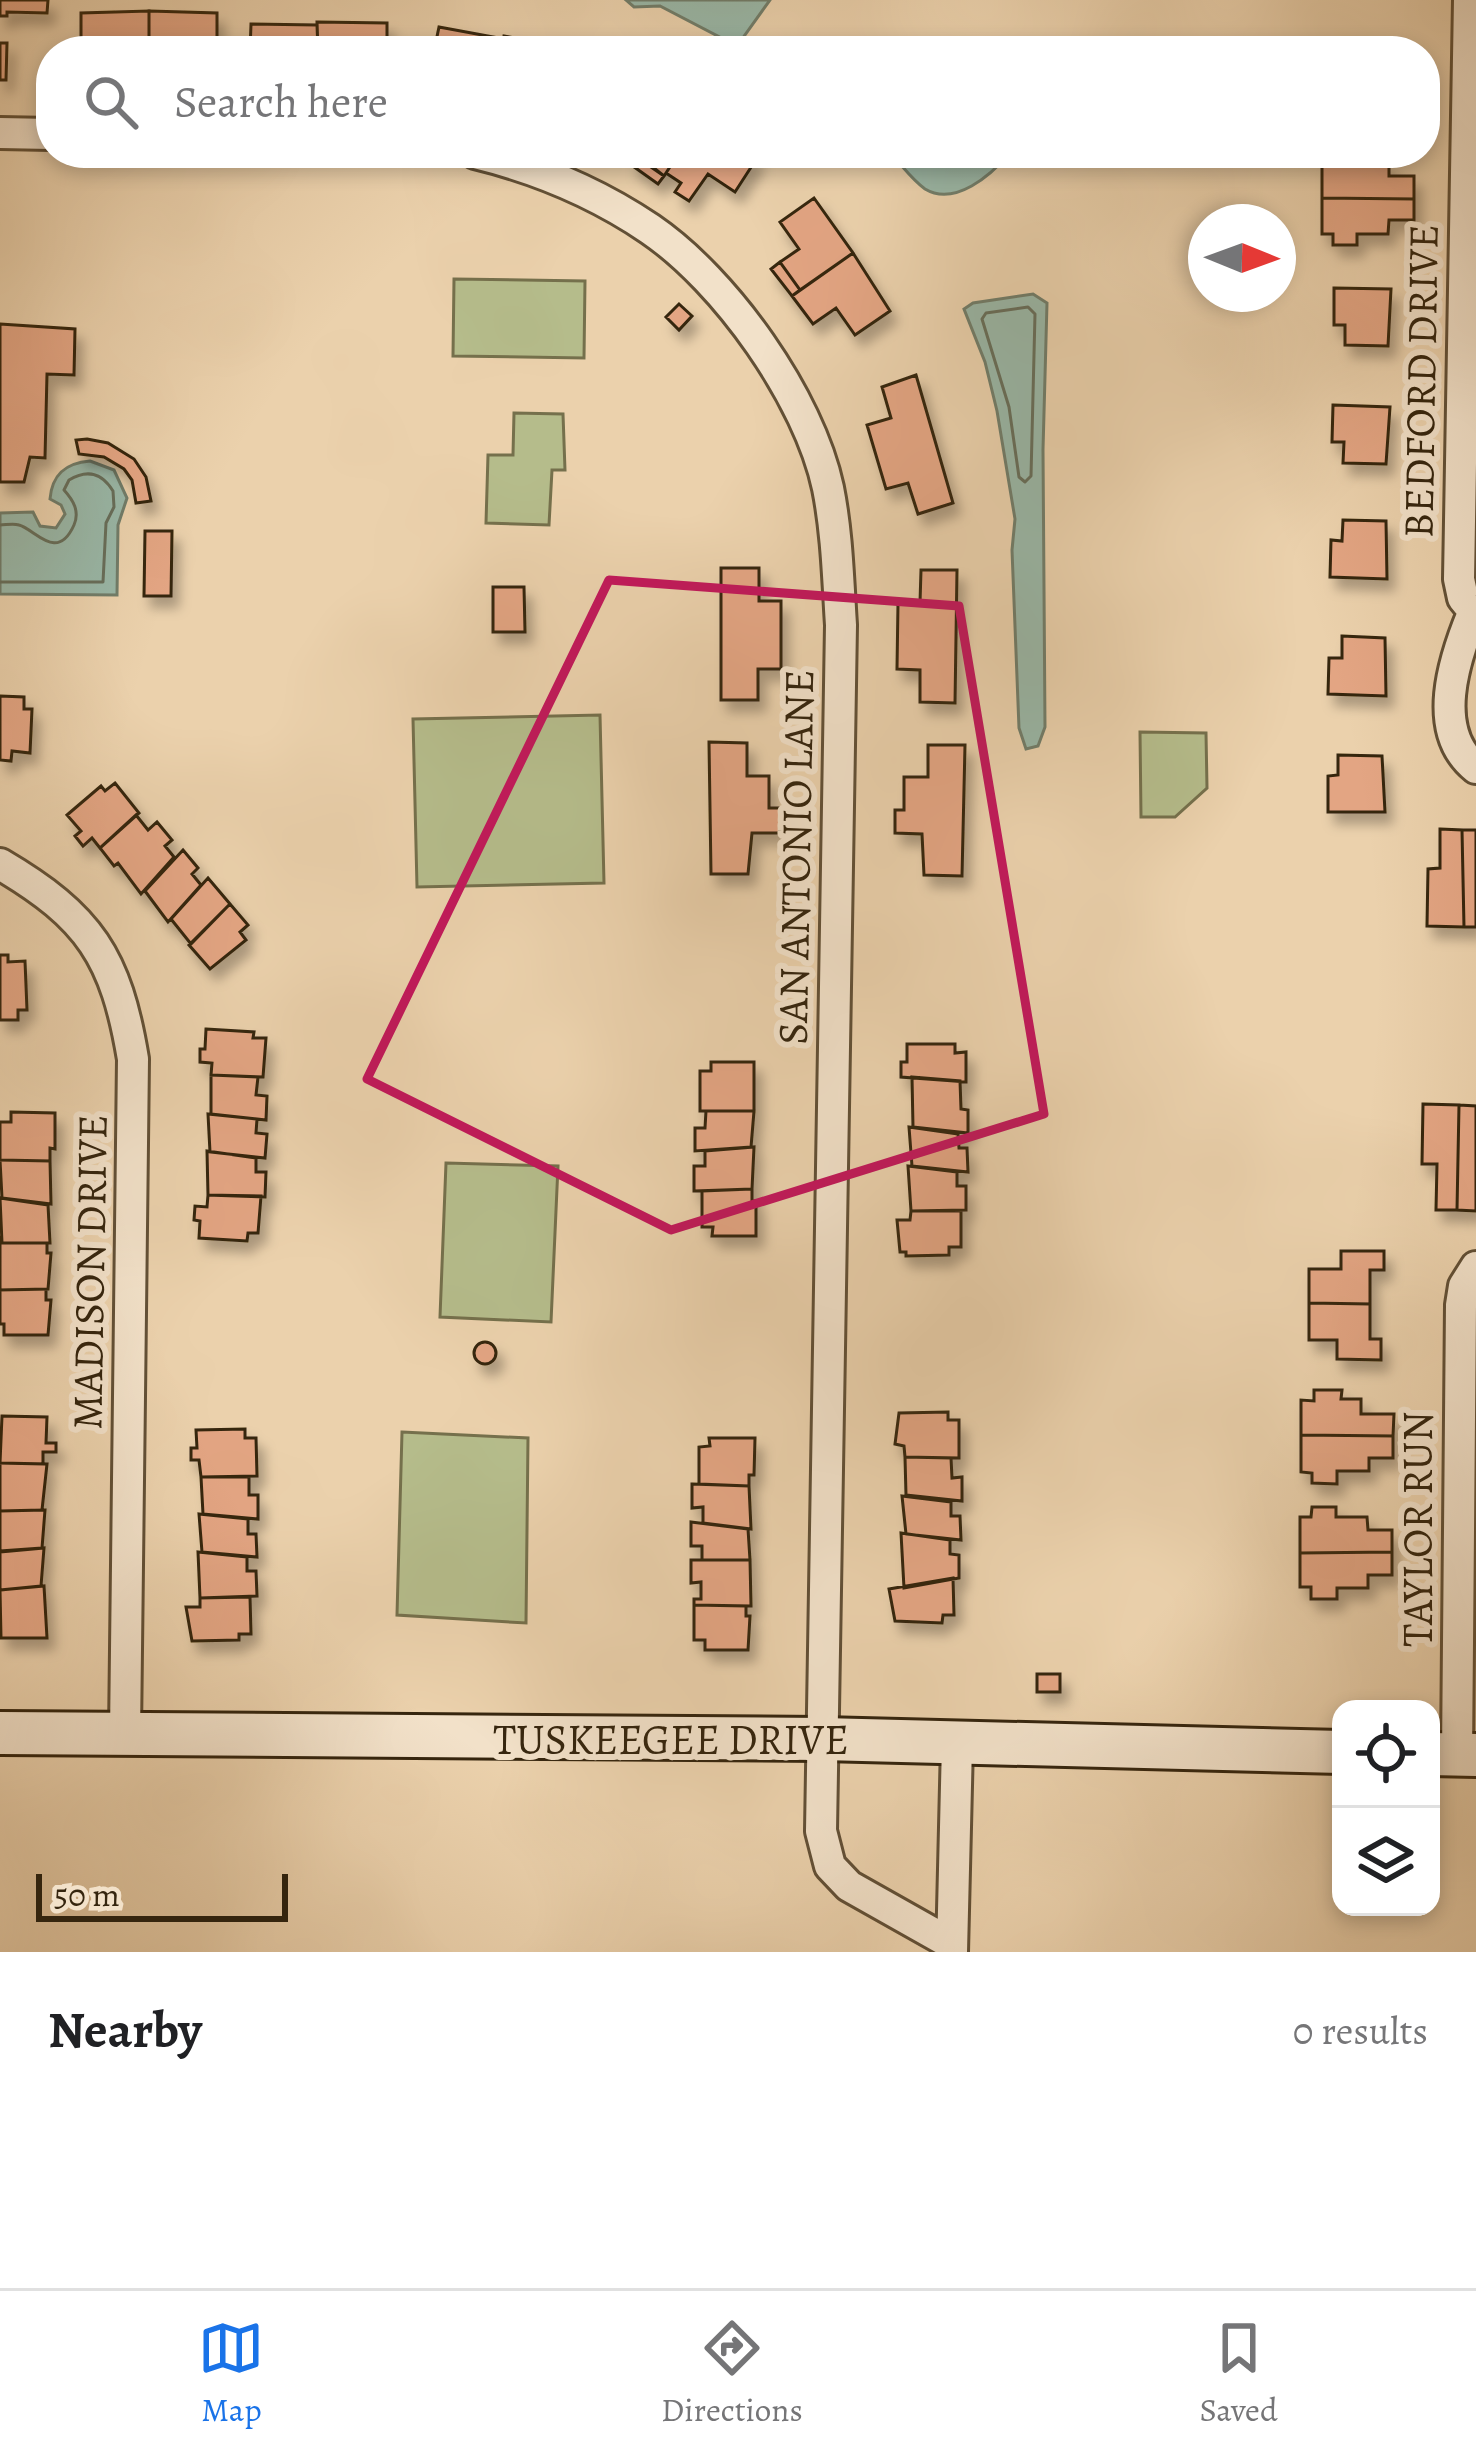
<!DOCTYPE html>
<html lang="en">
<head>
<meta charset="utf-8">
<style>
  body { margin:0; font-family:Alegreya,serif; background:#f6f6f6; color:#202124 }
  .controls { position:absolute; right:36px; bottom:36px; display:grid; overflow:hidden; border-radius:24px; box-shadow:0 6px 18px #0003 }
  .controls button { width:108px; height:108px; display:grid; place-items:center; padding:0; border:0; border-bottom:3px solid #e0e0e0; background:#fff; color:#202124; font:60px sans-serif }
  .compass { position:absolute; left:1188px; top:204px; width:108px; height:108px; border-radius:50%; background:#fff; box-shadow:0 6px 18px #0003; rotate:91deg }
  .scale { position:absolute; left:36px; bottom:30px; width:252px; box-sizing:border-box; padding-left:12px; border:6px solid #35250e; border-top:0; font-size:33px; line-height:42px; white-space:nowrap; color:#35250e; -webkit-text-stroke:9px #f2e1c9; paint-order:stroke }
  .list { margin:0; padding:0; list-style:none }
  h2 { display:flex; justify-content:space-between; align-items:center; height:156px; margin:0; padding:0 48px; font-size:51px }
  h2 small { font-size:39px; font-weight:400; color:#757577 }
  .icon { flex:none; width:66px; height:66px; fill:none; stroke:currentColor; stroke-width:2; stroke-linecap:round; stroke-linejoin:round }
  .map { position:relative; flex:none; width:1476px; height:1952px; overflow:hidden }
  .search { position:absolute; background:#fff; box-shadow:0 6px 18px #0003; left:36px; right:36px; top:36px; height:132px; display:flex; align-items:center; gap:30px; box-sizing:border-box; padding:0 42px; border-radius:48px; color:#757577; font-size:45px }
  .sheet { height:336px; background:#fff }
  nav { display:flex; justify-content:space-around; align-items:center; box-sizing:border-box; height:168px; border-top:3px solid #e0e0e0; background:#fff; font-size:33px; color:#757577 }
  nav a { display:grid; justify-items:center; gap:6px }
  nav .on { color:#1a73e8 }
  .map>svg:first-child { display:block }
</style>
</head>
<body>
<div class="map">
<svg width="1476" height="1952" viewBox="0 0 1476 1952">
  <defs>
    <filter id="shadow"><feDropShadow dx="7" dy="11" stdDeviation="6" flood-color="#0004"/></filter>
  </defs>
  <rect width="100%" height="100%" fill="#ebd1ac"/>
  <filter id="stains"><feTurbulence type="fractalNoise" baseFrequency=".00167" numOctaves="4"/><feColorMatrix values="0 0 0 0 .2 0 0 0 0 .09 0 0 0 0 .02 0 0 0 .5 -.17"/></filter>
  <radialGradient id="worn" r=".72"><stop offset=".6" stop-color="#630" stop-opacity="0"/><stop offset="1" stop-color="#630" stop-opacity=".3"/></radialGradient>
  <!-- green -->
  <path fill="#b5bc8b" stroke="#75704c" stroke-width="3" d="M454 279 585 281 584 358 453 356Z
    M514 413 563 414 565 470H552L549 525 486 523 488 455H513Z
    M600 715 604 883 417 887 413 719Z
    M1140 732 1206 733 1207 788 1175 817H1141Z
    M446 1163 558 1166 551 1322 440 1317Z
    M402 1432 528 1438 526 1623 397 1615Z"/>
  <!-- water -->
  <path fill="#99b7a7" stroke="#717d6a" stroke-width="3" d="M626 0H770L737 46 660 6 634 7Z
    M890 153H1010C991 175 955 207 925 189 912 180 901 164 890 153Z
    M1033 294 1047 303 1043 450 1045 727 1038 746 1026 749 1019 728 1012 550 1015 519 997 411 985 362 964 309 973 303Z
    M90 461 114 470 127 498 118 525 117 595 0 594V513L33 512 40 526 56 528 65 514 61 505 50 499C52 475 65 463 90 461Z"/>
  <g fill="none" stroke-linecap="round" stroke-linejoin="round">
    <!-- shore -->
    <path stroke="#676e5a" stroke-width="3" d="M1028 307 1035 314 1031 476 1025 482 1019 477 1009 407 982 319 986 313Z
      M0 525C6 525 13 523 19 525 35 529 57 563 74 525 80 511 73 500 64 490L69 480C87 469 102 473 113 491L114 507 106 523 103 582H0"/>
  </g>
  <!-- building -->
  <path fill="#e3a583" stroke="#35250e" stroke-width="3" filter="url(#shadow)" d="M0 0H48L47 13 7 12V16H0Z
    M149 11V51H81V13Z
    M149 11 217 13V51H149Z
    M317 22 387 23V51H318Z
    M251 24 317 25 318 51H250Z
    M439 27 504 39 503 51H434Z
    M504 36 574 49 573 51H502Z
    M1335 38H1360V49L1385 51H1324L1334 49Z
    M0 43H7L6 80H0Z
    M635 153H679L664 176Z
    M679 153H749L757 158 735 192 708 174 689 201 675 192 681 183 666 173Z
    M1335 153H1359L1360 162 1389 163V176H1414V199L1322 198V163L1333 162Z
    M635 156 664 176 658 184 630 164Z
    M814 198 853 253 800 290 780 262 799 249 780 222Z
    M1322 198 1414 199V220H1389L1388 234H1357V245H1333V234H1322Z
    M853 253 890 311 855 335 836 308 813 324 792 296Z
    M780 262 800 290 792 296 771 269Z
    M1334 288 1391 289 1388 346 1345 345V325H1334Z
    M679 304 692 316 679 330 666 317Z
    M0 324 75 329 74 375 47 374 45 458 30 457 24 482H0Z
    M916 375 953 503 918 514 908 483 886 489 867 425 891 418 882 387Z
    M1333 405 1390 407 1386 464 1343 463 1344 442H1332Z
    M87 439 108 443 134 459 146 477 151 501 136 503 132 480 124 469 104 457 79 454 76 440Z
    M1343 520 1386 521 1387 579 1330 577 1331 540 1342 541Z
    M145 531H172L171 596H144Z
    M721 568H759V601H781V669H758V700H721Z
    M921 570H957L955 703 920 702V670L897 669 898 603H920Z
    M493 587H524L525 632H493Z
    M1342 636 1385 638 1386 696 1328 694 1329 658H1342Z
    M0 696 24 697V709H32L30 753 12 751 11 761 0 760Z
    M709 742 747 743V776H769V808H779L782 818 779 833H752L748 874H711Z
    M928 745H965L962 876 924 875 922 834 895 833V810H904V777H928Z
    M1338 755 1382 756 1385 812H1328V776L1338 775Z
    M115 783 139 813 100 848 92 838 83 846 75 836 81 831 67 815 101 786 105 791Z
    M136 815 148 830 157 822 172 840 165 846 174 857 141 894 118 863 114 866 100 848Z
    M1440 829 1462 830 1464 927 1427 926 1428 869 1440 868Z
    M1462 830H1476V927H1464Z
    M183 850 198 868 192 874 201 885 168 922 145 891Z
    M208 878 230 904 191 944 171 919Z
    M230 904 248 925 240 932 246 940 210 969 189 945Z
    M0 955H8V962L25 961 27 1010H18V1020H0Z
    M206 1029 254 1032 253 1038H266L263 1077 211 1075 212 1063 200 1062V1049H205Z
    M907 1044H955V1053L966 1052V1082L901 1077V1062H907Z
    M711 1062H754V1111H700V1071H711Z
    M211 1075 258 1077 256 1095 267 1096 266 1120 211 1114Z
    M912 1077 960 1081 961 1109 968 1110V1133L913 1127Z
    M1423 1104 1459 1105 1457 1210H1436L1437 1164H1422Z
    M1459 1105 1476 1106V1211L1457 1210Z
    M706 1111H754L751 1147 695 1151V1128H705Z
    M11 1112 55 1113V1149L50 1148V1161L0 1160V1122H11Z
    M208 1114 257 1119 256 1133 267 1134 265 1158 210 1152Z
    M909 1127 958 1134 959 1148H967L968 1172 912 1166Z
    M754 1147 752 1189 694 1191V1166H705V1151Z
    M207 1151 256 1158V1172H266L265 1197 208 1195Z
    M0 1160 50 1161 51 1204 2 1198Z
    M908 1166 957 1172V1186H966V1210L911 1211Z
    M752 1189V1201H756V1236H712L713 1227H702V1191Z
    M208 1195 261 1196 258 1233H248L247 1241 199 1238 200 1221 194 1220 195 1206 207 1207Z
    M0 1198 48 1205 50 1243H2Z
    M911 1211H961V1247H949V1255L906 1256V1252H900L897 1220H910Z
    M0 1236 2 1243H47V1253H51L48 1289 0 1290Z
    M1341 1251H1384V1270H1370V1304L1309 1303V1269H1341Z
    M46 1289V1300H51L48 1335H4V1324H0V1290Z
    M1309 1303 1370 1304V1339H1381V1360L1337 1359V1340H1309Z
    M474 1353a11 11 0 1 1 22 0a11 11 0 1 1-22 0Z
    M1314 1390H1342L1341 1399H1361V1414H1394L1393 1436 1301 1435V1400L1314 1401Z
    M948 1412V1420H959V1458L905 1457 904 1446 895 1444 899 1413Z
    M2 1416 47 1417 46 1443H56V1452H43V1464L0 1463Z
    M245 1429V1438H256L257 1476 201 1477 199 1460H191V1448H197L196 1430Z
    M1301 1435 1393 1436V1458H1369V1471H1337V1484L1312 1483V1473L1301 1472Z
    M709 1438H755L754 1475H749V1486L699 1484V1447L710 1446Z
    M905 1457 951 1458 952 1478 962 1477V1501L906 1495Z
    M0 1463 47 1464 42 1510 0 1511Z
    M201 1477H249V1495H258V1519L203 1514Z
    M692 1484 749 1486 751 1529 703 1523V1507L692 1508Z
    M902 1496 951 1502V1516H960L961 1540 906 1534Z
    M1312 1507H1336V1517H1367L1368 1530H1392V1552L1300 1553V1517H1311Z
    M45 1510 42 1548 0 1551V1511Z
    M199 1514 248 1519V1534H256L257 1557 202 1552Z
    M691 1522 748 1529 750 1560H702V1546H691Z
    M901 1533 950 1540V1554L959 1555V1578L904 1588Z
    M44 1548 41 1586 0 1590V1552Z
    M198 1552 247 1557V1571H256L257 1596 200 1598Z
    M1392 1552V1575H1368V1588H1337V1599H1311V1587H1300V1553Z
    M691 1560H750L751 1606 694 1605V1599H701V1582L691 1583Z
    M953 1578 954 1615H943L942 1623 895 1621 889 1589Z
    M44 1586 47 1638H1L0 1590Z
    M250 1597 251 1634H239V1640L192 1641 186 1607H200V1598Z
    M694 1605 746 1606V1616H750L748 1650H705V1640H694Z
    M1037 1674H1060V1692H1037Z"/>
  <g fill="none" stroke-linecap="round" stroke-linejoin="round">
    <defs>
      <path id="street" d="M1469 0 1459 579 1463 598 1476 614
        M0 133 51 134
        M475 153C537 168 597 193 650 229 726 281 809 398 828 488 837 533 838 579 841 625L821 1831 830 1866 849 1886 952 1944
        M1473 613C1454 659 1430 731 1476 768
        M0 864C90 917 116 957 133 1059L125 1734
        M1457 1755 1461 1305 1464 1286 1476 1267
        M952 1952 957 1744"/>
      <path id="secondary" d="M0 1733 823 1739 1341 1752
        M1431 1754 1476 1755"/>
    </defs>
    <!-- street casing -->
    <use href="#street" stroke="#625036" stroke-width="36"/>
    <!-- secondary casing -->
    <use href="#secondary" stroke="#35250e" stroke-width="48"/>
    <!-- street -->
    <use href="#street" stroke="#f2e1c9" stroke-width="30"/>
    <!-- secondary -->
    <use href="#secondary" stroke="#f2e1c9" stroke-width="42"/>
  </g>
  <!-- marked area -->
  <path fill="none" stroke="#c2185b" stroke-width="9" stroke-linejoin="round" d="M609 580 959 606 1044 1114 671 1230 367 1079Z"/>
  <g text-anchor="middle" stroke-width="12" stroke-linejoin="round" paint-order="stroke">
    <!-- street labels -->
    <g font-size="42" fill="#35250e" stroke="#f2e1c9">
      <text transform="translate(1420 381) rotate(-89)" y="15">BEDFORD DRIVE</text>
      <text transform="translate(795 857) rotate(-89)" y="15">SAN ANTONIO LANE</text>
      <text transform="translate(89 1272) rotate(-89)" y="15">MADISON DRIVE</text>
      <text transform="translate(1417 1529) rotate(-90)" y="15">TAYLOR RUN</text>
      <text x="671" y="1754">TUSKEEGEE DRIVE</text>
    </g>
  </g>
  <rect width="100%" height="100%" filter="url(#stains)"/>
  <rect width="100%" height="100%" fill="url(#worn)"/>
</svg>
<div class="controls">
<button><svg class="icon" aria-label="locate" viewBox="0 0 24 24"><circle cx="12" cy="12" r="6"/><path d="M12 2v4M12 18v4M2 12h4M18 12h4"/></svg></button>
<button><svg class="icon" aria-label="layers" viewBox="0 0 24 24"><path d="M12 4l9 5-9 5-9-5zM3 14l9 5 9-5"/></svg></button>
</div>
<svg class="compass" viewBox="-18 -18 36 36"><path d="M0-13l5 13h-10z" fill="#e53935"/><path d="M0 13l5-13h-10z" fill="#757577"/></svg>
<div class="scale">50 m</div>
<div class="search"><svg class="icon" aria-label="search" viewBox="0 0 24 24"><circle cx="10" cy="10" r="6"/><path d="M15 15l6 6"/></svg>Search here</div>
</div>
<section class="sheet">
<h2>Nearby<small>0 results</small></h2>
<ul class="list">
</ul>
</section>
<nav>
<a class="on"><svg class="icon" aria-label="map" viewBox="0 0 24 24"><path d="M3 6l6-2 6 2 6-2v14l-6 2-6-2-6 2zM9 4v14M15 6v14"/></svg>Map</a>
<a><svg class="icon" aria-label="directions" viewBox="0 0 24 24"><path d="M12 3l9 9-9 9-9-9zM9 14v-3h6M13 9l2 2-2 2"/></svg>Directions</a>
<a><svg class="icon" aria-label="saved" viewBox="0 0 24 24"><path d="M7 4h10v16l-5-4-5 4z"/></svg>Saved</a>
</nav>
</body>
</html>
